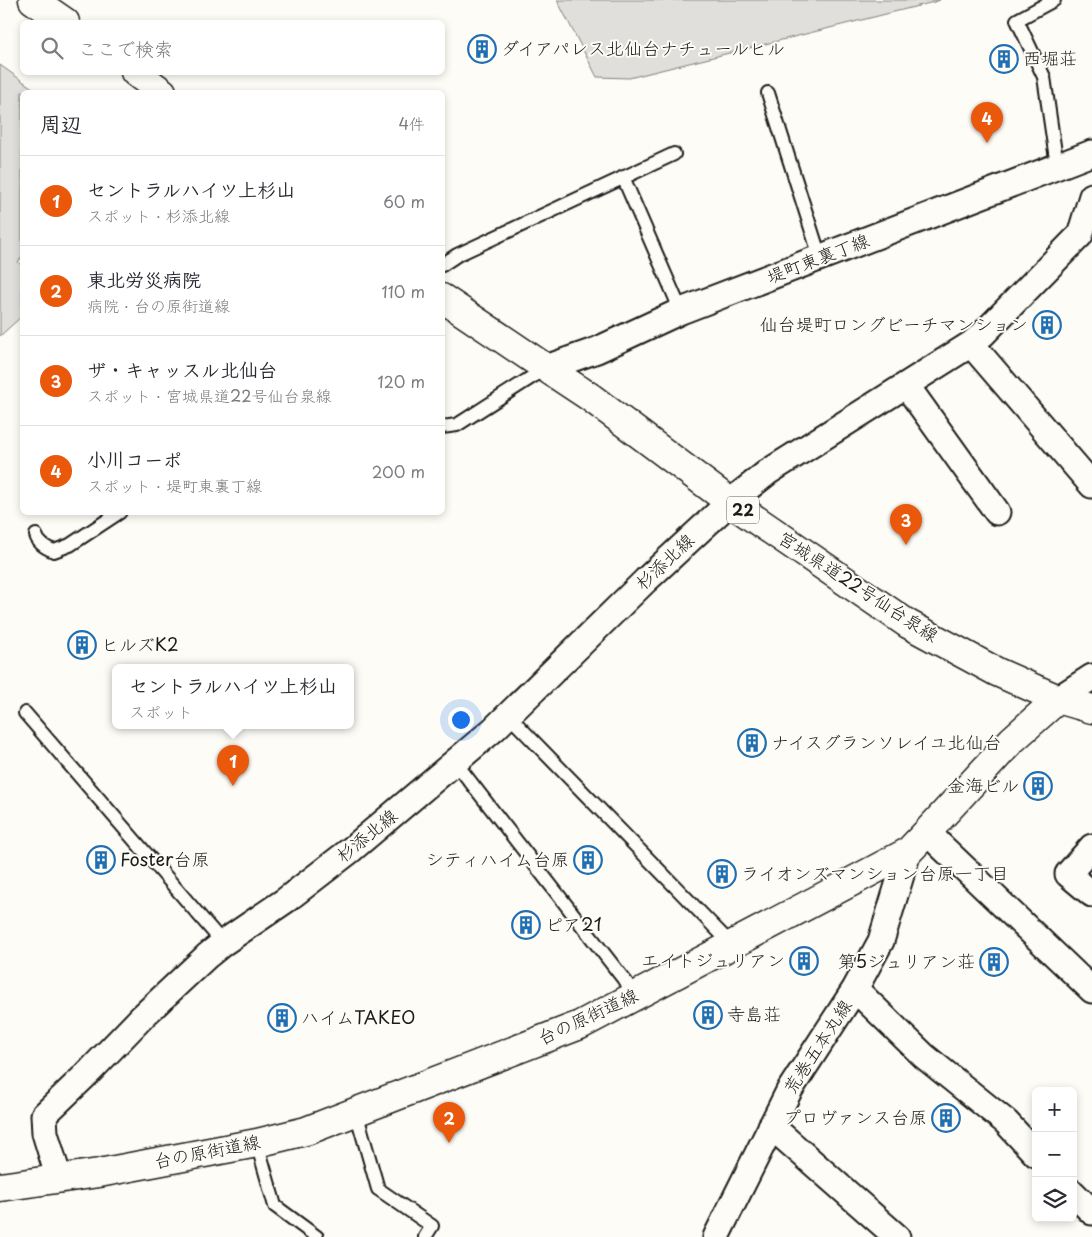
<!DOCTYPE html>
<html lang="ja">
<head>
<meta charset="utf-8">
<style>
  body { margin:0; font-family:"Playpen Sans","Klee One",sans-serif; background:#f2f2f3; color:#2b2b33 }
  .controls { position:absolute; right:15px; bottom:15px; display:grid; overflow:hidden; border-radius:8px; box-shadow:0 2px 8px #0003 }
  .controls button { width:45px; height:45px; display:grid; place-items:center; padding:0; border:0; border-bottom:1px solid #e1e1e2; background:#fff; color:#2b2b33; font:25px sans-serif }
  .you { position:absolute; left:460px; top:719px; width:18px; height:18px; margin:-12px; border:4px solid #fff; border-radius:50%; background:#1a73e8; box-shadow:0 0 0 8px #1a73e833 }
  .badge { display:grid; place-items:center; width:32px; height:32px; border-radius:50%; background:#ea580c; color:#fff; font-size:16px; font-weight:700 }
  .pin { position:absolute; translate:-50% -41px; filter:drop-shadow(0 1px 2px #0008) }
  .pin::after { content:''; position:absolute; top:26px; width:18px; height:15px; background:inherit; clip-path:polygon(0 0,100% 0,50% 100%) }
  .popup { position:absolute; left:112px; top:664px; width:242px; height:65px; box-sizing:border-box; display:grid; place-content:center; border-radius:8px; background:#fff; filter:drop-shadow(0 1px 4px #0005); font-size:16px; white-space:nowrap; color:#7c7c81 }
  .popup b { font-size:19px; color:#2b2b33 }
  .popup::after { content:''; position:absolute; left:50%; top:100%; margin-left:-10px; border:10px solid transparent; border-top-color:#fff }
  .list { margin:0; padding:0; list-style:none }
  h2 { display:flex; justify-content:space-between; align-items:center; height:65px; margin:0; padding:0 20px; font-size:21px }
  h2 small { font-size:16px; font-weight:400; color:#7c7c81 }
  .list li { display:grid; grid-template-columns:32px 1fr auto; gap:15px; align-items:center; box-sizing:border-box; height:90px; padding:0 20px; border-top:1px solid #e1e1e2 }
  .list b { display:block; font-size:19px; white-space:nowrap }
  .list p { margin:0; font-size:16px; white-space:nowrap; color:#7c7c81 }
  .list em { font-size:16px; font-style:normal; color:#7c7c81 }
  .icon { flex:none; width:28px; height:28px; fill:none; stroke:currentColor; stroke-width:2; stroke-linecap:round; stroke-linejoin:round }
  .map { position:relative; flex:none; width:1092px; height:1237px; overflow:hidden }
  .search { position:absolute; background:#fff; box-shadow:0 2px 8px #0003; left:20px; top:20px; width:425px; height:55px; display:flex; align-items:center; gap:12px; box-sizing:border-box; padding:0 18px; border-radius:8px; color:#7c7c81; font-size:19px }
  .panel { position:absolute; background:#fff; box-shadow:0 2px 8px #0003; left:20px; top:90px; width:425px; height:425px; border-radius:8px }
  .map>svg:first-child { display:block }
</style>
</head>
<body>
<div class="map">
<svg width="1092" height="1237" viewBox="0 0 1092 1237">
  <rect width="100%" height="100%" fill="#fdfcf7"/>
  <filter id="ink" filterUnits="userSpaceOnUse"><feTurbulence type="fractalNoise" baseFrequency=".02" numOctaves="2"/><feDisplacementMap in="SourceGraphic" scale="10" xChannelSelector="R" yChannelSelector="G"/><feConvolveMatrix kernelMatrix="1 2 1 2 8 2 1 2 1" color-interpolation-filters="sRGB"/></filter>
  <g filter="url(#ink)">
    <!-- green -->
    <path fill="#e0dfdb" stroke="#7e7e7c" d="M557 0H940L934 2 629 78 597 77Z
      M0 65 38 92H22V257L18 262 22 266V316L0 336Z"/>
    <g fill="none" stroke-linecap="round" stroke-linejoin="round">
      <defs>
        <path id="lane" d="M1054 0 1017 20 1044 77 1057 166
          M768 93 820 257
          M623 177 681 311
          M442 265 457 255 674 154
          M442 427 457 425 546 368
          M36 535C38 543 46 548 54 551L70 545 120 512
          M25 713 223 943
          M508 715 732 945
          M455 762 636 995
          M356 1112 378 1189 432 1226 425 1237
          M257 1143 275 1206 317 1237"/>
        <path id="street" d="M971 344 1092 485
          M546 368 597 350 681 311 1092 153
          M906 385 997 512
          M1058 699 1092 677
          M928 831 939 844 1092 990
          M1092 847 1068 874 1092 894
          M855 989 924 1056 1006 1122 1036 1154
          M771 1126 897 1237
          M59 1179 45 1133 44 1115 90 1071 143 1016 207 956 223 943 286 900 352 849 494 729 646 580 730 502 768 472 971 344 983 334 1080 235 1092 196
          M1073 1193 1092 1212
          M716 1237 789 1091 855 989 881 941 908 852"/>
        <path id="secondary" d="M0 1187 99 1173 257 1143 306 1131 580 1025 908 852 928 831 1012 740 1058 699"/>
        <path id="primary" d="M33 0 65 22
          M135 72 162 92
          M442 298 546 368 590 397 730 502 908 624 997 672 1058 699 1092 709"/>
      </defs>
      <!-- lane casing -->
      <use href="#lane" stroke="#1c1c1c" stroke-width="16"/>
      <!-- street casing -->
      <use href="#street" stroke="#1c1c1c" stroke-width="29"/>
      <!-- secondary casing -->
      <use href="#secondary" stroke="#1c1c1c" stroke-width="31"/>
      <!-- primary casing -->
      <use href="#primary" stroke="#1c1c1c" stroke-width="31"/>
      <!-- lane -->
      <use href="#lane" stroke="#fdfcf7" stroke-width="12"/>
      <!-- street -->
      <use href="#street" stroke="#fdfcf7" stroke-width="25"/>
      <!-- secondary -->
      <use href="#secondary" stroke="#fdfcf7" stroke-width="28"/>
      <!-- primary -->
      <use href="#primary" stroke="#fdfcf7" stroke-width="28"/>
    </g>
  </g>
  <!-- icons -->
  <defs>
    <symbol id="building-ring" viewBox="-11 -11 22 22"><circle r="9.5" fill="#fdfcf7" stroke="#1f6fb2" stroke-width="1.5"/><path d="M-4-6H4V6H1V3H-1V6H-4ZM-2.5-4.3h1.7v1.8h-1.7ZM.8-4.3h1.7v1.8H.8ZM-2.5-1h1.7V.8h-1.7ZM.8-1h1.7V.8H.8Z" fill="#1f6fb2"/></symbol>
  </defs>
  <g fill-rule="evenodd">
    <use href="#building-ring" x="466" y="33" width="32" height="32"/>
    <use href="#building-ring" x="988" y="43" width="32" height="32"/>
    <use href="#building-ring" x="1031" y="309" width="32" height="32"/>
    <use href="#building-ring" x="66" y="629" width="32" height="32"/>
    <use href="#building-ring" x="736" y="727" width="32" height="32"/>
    <use href="#building-ring" x="1022" y="770" width="32" height="32"/>
    <use href="#building-ring" x="85" y="844" width="32" height="32"/>
    <use href="#building-ring" x="572" y="844" width="32" height="32"/>
    <use href="#building-ring" x="706" y="858" width="32" height="32"/>
    <use href="#building-ring" x="510" y="909" width="32" height="32"/>
    <use href="#building-ring" x="788" y="945" width="32" height="32"/>
    <use href="#building-ring" x="978" y="946" width="32" height="32"/>
    <use href="#building-ring" x="692" y="999" width="32" height="32"/>
    <use href="#building-ring" x="266" y="1002" width="32" height="32"/>
    <use href="#building-ring" x="930" y="1102" width="32" height="32"/>
  </g>
  <g text-anchor="middle" stroke-width="4" stroke-linejoin="round" paint-order="stroke">
    <!-- shield labels -->
    <rect fill="#fdfcf7" stroke="#605f5e" stroke-width="1" x="727" y="496.5" width="32" height="27" rx="4"/>
    <g font-size="16" font-weight="bold" fill="#1c1c1c">
      <text x="743" y="516">22</text>
    </g>
    <!-- poi labels -->
    <g font-size="18" fill="#1c1c1c" stroke="#fdfcf7" text-anchor="start">
      <text x="501" y="55">ダイアパレス北仙台ナチュールヒル</text>
      <text x="1023" y="65">西堀荘</text>
      <text x="1028" y="331" text-anchor="end">仙台堤町ロングビーチマンション</text>
      <text x="101" y="651">ヒルズK2</text>
      <text x="771" y="749">ナイスグランソレイユ北仙台</text>
      <text x="1019" y="792" text-anchor="end">金海ビル</text>
      <text x="120" y="866">Foster台原</text>
      <text x="569" y="866" text-anchor="end">シティハイム台原</text>
      <text x="741" y="880">ライオンズマンション台原一丁目</text>
      <text x="545" y="931">ピア21</text>
      <text x="785" y="967" text-anchor="end">エイトジュリアン</text>
      <text x="975" y="968" text-anchor="end">第5ジュリアン荘</text>
      <text x="727" y="1021">寺島荘</text>
      <text x="301" y="1024">ハイムTAKEO</text>
      <text x="927" y="1124" text-anchor="end">プロヴァンス台原</text>
    </g>
    <!-- street labels -->
    <g font-size="18" fill="#1c1c1c" stroke="#fdfcf7">
      <text transform="translate(818 259) rotate(-21)" y="6">堤町東裏丁線</text>
      <text transform="translate(665 562) rotate(-43)" y="6">杉添北線</text>
      <text transform="translate(858 587) rotate(33)" y="6">宮城県道22号仙台泉線</text>
      <text transform="translate(367 836) rotate(-39)" y="6">杉添北線</text>
      <text transform="translate(588 1017) rotate(-25)" y="6">台の原街道線</text>
      <text transform="translate(818 1047) rotate(-57)" y="6">荒巻五本丸線</text>
      <text transform="translate(207 1152) rotate(-11)" y="6">台の原街道線</text>
    </g>
  </g>
</svg>
<div class="controls">
<button>+</button>
<button>−</button>
<button><svg class="icon" aria-label="layers" viewBox="0 0 24 24"><path d="M12 4l9 5-9 5-9-5zM3 14l9 5 9-5"/></svg></button>
</div>
<div class="you"></div>
<div class="pin badge" style="left:233px;top:786px">1</div>
<div class="popup"><b>セントラルハイツ上杉山</b>スポット</div>
<div class="pin badge" style="left:449px;top:1143px">2</div>
<div class="pin badge" style="left:906px;top:545px">3</div>
<div class="pin badge" style="left:987px;top:143px">4</div>
<div class="search"><svg class="icon" aria-label="search" viewBox="0 0 24 24"><circle cx="10" cy="10" r="6"/><path d="M15 15l6 6"/></svg>ここで検索</div>
<section class="panel">
<h2>周辺<small>4件</small></h2>
<ul class="list">
<li><span class="badge">1</span><div><b>セントラルハイツ上杉山</b><p>スポット · 杉添北線</p></div><em>60 m</em></li>
<li><span class="badge">2</span><div><b>東北労災病院</b><p>病院 · 台の原街道線</p></div><em>110 m</em></li>
<li><span class="badge">3</span><div><b>ザ・キャッスル北仙台</b><p>スポット · 宮城県道22号仙台泉線</p></div><em>120 m</em></li>
<li><span class="badge">4</span><div><b>小川コーポ</b><p>スポット · 堤町東裏丁線</p></div><em>200 m</em></li>
</ul>
</section>
</div>
</body>
</html>
